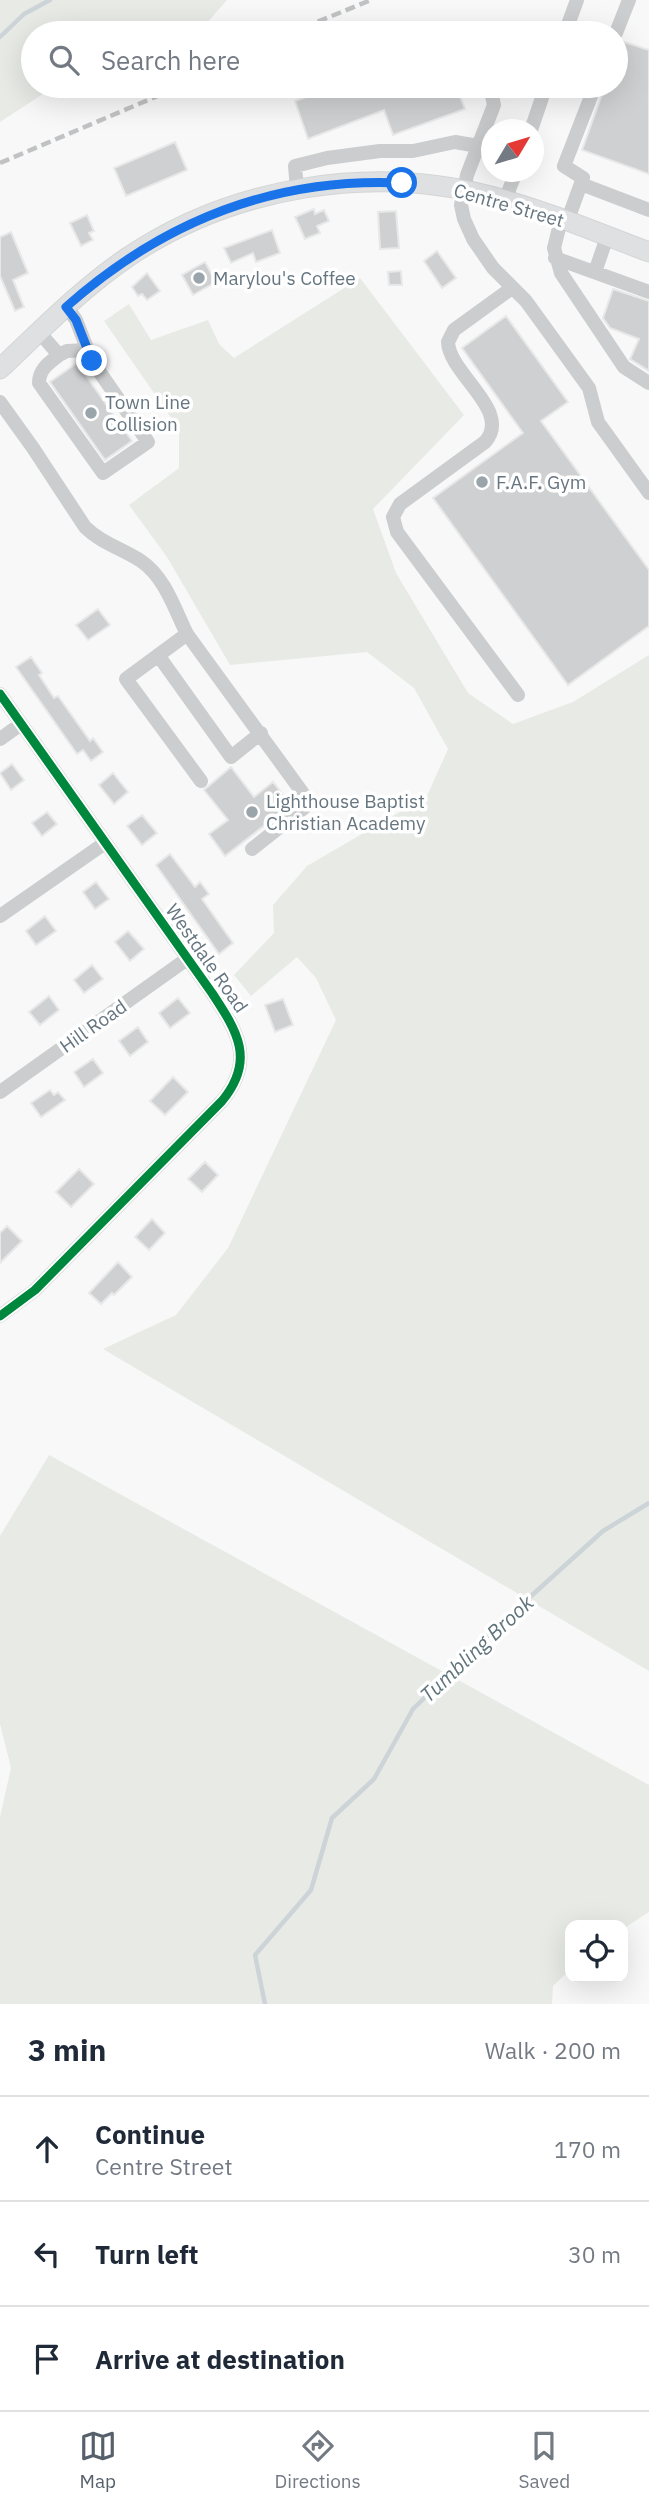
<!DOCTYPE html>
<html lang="en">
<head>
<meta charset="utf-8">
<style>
  body { margin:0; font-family:"IBM Plex Sans",sans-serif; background:#f6f6f7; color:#1f2937 }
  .controls { position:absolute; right:21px; bottom:21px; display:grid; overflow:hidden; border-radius:14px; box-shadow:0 7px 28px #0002 }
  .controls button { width:63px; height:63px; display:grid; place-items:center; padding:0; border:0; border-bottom:2px solid #e0e1e3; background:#fff; color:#1f2937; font:35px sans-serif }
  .compass { position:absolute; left:481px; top:119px; width:63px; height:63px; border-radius:50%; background:#fff; box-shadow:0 7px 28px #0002; rotate:52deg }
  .stop { position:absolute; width:21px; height:21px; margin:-16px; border:5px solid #1a73e8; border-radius:50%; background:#fff }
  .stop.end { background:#1a73e8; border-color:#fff; box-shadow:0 2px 7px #0008 }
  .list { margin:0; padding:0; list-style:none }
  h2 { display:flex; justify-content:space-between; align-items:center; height:91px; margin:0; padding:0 28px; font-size:30px }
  h2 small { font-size:23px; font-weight:400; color:#747a83 }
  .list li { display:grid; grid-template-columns:46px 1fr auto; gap:21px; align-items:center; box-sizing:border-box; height:105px; padding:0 28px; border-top:2px solid #e0e1e3 }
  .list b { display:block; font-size:26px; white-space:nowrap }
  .list p { margin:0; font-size:23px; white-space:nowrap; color:#747a83 }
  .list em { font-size:23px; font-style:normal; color:#747a83 }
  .icon { flex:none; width:38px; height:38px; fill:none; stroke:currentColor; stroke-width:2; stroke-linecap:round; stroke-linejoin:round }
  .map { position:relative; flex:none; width:649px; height:2004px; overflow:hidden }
  .search { position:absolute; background:#fff; box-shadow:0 7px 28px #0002; left:21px; right:21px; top:21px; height:77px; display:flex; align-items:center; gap:18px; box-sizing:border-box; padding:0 24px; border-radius:38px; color:#747a83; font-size:26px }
  .sheet { height:406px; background:#fff }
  nav { display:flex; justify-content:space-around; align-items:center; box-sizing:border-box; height:98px; border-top:2px solid #e0e1e3; background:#fff; font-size:19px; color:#747a83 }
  nav a { display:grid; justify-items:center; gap:4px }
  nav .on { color:#56606b }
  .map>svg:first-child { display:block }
</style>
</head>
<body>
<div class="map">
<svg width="649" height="2004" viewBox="0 0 649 2004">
  <rect width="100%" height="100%" fill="#f8f8f8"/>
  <!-- green -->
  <path fill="#e8eae6" d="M0 0H227L206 24 194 33H33V86H55L0 122Z
    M360 278 464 415 373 509 396 573 468 693 513 724 573 702 649 655V1671L103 1349 176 1315 228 1248 336 1020 316 978 297 957 251 996 234 975 274 933 273 905 307 866 427 796 448 749 414 688 367 652 230 665 167 557 129 505 179 468V429L104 321 129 304 151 340 208 320 219 344 234 358Z
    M49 1455 649 1785V1912L623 1929V1925H570V1970L553 1986 552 2004H0V1817L11 1768 0 1724V1536Z"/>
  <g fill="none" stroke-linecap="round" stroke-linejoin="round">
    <!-- stream -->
    <path stroke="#ccd4d7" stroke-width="4.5" d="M0 37 24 14 50 0
      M265 2004 255 1955 311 1890 332 1818 374 1779 413 1709 499 1625 603 1531 649 1503"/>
  </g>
  <!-- building -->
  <path fill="#cfd0d1" stroke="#e8e8e8" stroke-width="2" d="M621 41 649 50V174L582 150 605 86H616V56Z
    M335 86H456L465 109 393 135 384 110 308 139 295 101Z
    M175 142 187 170 126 196 114 168Z
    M314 209 315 214 324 210 329 221 317 226 320 233 305 239 295 217Z
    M396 211 399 248 380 249 378 212Z
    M87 215 94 231 89 233 93 240 81 246 70 223Z
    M272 230 280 253 256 262 253 253 231 263 224 248Z
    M11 232 28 273 13 280 24 307 15 311 0 276V237Z
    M437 251 456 278 442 288 424 261Z
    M205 262 216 282 193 295 182 275Z
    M401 271 402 285H389L388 272Z
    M147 273 160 291 147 300 142 294 138 296 132 287Z
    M613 289 649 301V371L630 359 639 339 610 328 603 318Z
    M506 316 568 402 541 421 649 570V626L568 685 433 498 523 433 462 348Z
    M77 363 132 441 105 460 50 382Z
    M98 609 110 625 88 640 76 625Z
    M31 657 42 673 39 675 54 698 58 696 90 741 93 738 103 752 91 761 83 750 77 754 16 667Z
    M12 764 24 780 11 790 0 773Z
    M231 767 254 797 273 782 291 805 225 856 209 834 228 820 204 790Z
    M113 773 128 792 114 804 99 785Z
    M47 812 57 824 42 836 32 823Z
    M142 815 157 833 142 845 127 826Z
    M170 854 195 887 200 882 209 894 202 899 233 943 219 954 156 865Z
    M96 882 109 899 95 909 83 892Z
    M45 916 56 931 36 945 26 931Z
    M128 931 144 949 130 961 115 942Z
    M92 965 103 979 84 993 74 980Z
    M49 996 59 1010 40 1025 29 1012Z
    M178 998 190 1013 170 1028 159 1013Z
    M283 999 293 1025 275 1032 265 1005Z
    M138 1027 148 1042 130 1056 119 1041Z
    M93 1059 103 1073 84 1087 74 1072Z
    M173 1077 188 1092 165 1115 150 1101Z
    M50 1090 54 1095 58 1092 65 1100 41 1117 31 1103Z
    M205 1162 218 1175 202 1192 188 1179Z
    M79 1169 94 1184 71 1207 56 1192Z
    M152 1219 165 1233 149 1250 135 1237Z
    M7 1226 22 1241 0 1263V1233Z
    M118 1262 132 1277 114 1295 112 1293 101 1304 89 1293Z"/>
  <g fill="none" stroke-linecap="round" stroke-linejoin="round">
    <defs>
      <path id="major" d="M0 369C41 330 81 289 128 257 233 186 372 164 494 197 547 211 598 233 649 252"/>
    </defs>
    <!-- major casing -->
    <use href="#major" stroke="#d4d5d6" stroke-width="21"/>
    <!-- minor -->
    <path stroke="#cbcdce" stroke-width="14" d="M565 33 577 0
      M616 33 629 0
      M490 86 494 105 467 175 461 205 464 219 473 239 493 268 526 301 589 388 598 422 649 493
      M531 130 546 86
      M581 184 649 210
      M297 189 295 166 327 158 380 151H413L455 142 478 146
      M505 200 516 172
      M561 220 554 248 561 273 624 367 649 383
      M567 222 583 178 564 166 595 86
      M555 258 649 292
      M595 272 607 237
      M512 288 454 330 448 342C449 374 513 411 485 442L400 504 393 517 397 532 518 695
      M39 332 59 355C49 363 39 369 39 383L103 473 148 442 92 361 76 320 67 307
      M59 355 67 351 87 350
      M0 402 33 448 85 527C101 543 123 549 141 561 165 577 175 610 187 634L310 803 252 849
      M187 634 126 679 201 781
      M158 655 231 757 261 733
      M0 694 212 993C237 1031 256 1060 222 1101L35 1290 0 1316
      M0 739 21 724
      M0 916 105 843
      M0 1092 187 959"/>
    <!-- major -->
    <use href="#major" stroke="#dfe0e1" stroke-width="19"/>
    <!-- rail -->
    <path stroke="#c1c2c4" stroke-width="4.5" stroke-dasharray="10 5" stroke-linecap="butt" d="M290 33 371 0
      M0 163 181 86"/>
    <defs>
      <path id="cycleway" d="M0 694 212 993C237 1031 256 1060 222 1101L35 1290 0 1316"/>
    </defs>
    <!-- cycleway casing -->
    <use href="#cycleway" stroke="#fff" stroke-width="13"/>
    <!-- cycleway -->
    <use href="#cycleway" stroke="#00873e" stroke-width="9"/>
  </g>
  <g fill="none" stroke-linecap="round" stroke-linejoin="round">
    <!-- route -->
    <path stroke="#1a73e8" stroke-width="9" d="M92 361 76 320 66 307C162 222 273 177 402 183"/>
  </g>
  <!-- markers -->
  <g fill="#99a4ab" stroke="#fff" stroke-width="2.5">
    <circle cx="199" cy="278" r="7"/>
    <circle cx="91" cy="413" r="7"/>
    <circle cx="482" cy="482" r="7"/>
    <circle cx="252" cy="812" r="7"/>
  </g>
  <g text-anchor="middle" stroke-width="7" stroke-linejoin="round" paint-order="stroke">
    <!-- street labels -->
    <g font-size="19" fill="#667681" stroke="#fff">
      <text transform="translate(509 205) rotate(16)" y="7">Centre Street</text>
      <text transform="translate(207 958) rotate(55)" y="7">Westdale Road</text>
      <text transform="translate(93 1026) rotate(-35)" y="7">Hill Road</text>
    </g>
    <!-- poi labels -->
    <g font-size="19" fill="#667681" stroke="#fff" text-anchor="start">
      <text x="213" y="285">Marylou's Coffee</text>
      <text x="105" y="409">Town Line<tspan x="105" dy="22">Collision</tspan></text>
      <text x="496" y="489">F.A.F. Gym</text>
      <text x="266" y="808">Lighthouse Baptist<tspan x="266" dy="22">Christian Academy</tspan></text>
    </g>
    <!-- water labels -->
    <g font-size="21" font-style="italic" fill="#60747b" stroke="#fff">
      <text transform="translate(477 1649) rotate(-43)" y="7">Tumbling Brook</text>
    </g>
  </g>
</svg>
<div class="controls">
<button><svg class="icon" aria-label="locate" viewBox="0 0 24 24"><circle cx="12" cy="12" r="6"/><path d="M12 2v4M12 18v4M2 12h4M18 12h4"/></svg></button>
</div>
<svg class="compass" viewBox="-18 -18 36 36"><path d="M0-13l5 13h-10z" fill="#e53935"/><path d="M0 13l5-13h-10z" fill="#747a83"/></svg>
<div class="stop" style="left:402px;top:183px"></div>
<div class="stop end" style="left:92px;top:361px"></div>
<div class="search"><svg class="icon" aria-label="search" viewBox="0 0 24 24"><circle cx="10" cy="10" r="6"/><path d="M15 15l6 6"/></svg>Search here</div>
</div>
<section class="sheet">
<h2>3 min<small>Walk · 200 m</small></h2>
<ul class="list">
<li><svg class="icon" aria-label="ahead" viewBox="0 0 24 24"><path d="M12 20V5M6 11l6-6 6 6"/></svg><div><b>Continue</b><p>Centre Street</p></div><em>170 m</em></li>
<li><svg class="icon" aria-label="left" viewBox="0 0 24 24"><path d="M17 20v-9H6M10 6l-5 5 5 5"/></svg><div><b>Turn left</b></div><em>30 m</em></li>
<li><svg class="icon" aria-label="arrive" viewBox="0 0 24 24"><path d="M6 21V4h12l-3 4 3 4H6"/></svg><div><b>Arrive at destination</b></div></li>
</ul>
</section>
<nav>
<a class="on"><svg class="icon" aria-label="map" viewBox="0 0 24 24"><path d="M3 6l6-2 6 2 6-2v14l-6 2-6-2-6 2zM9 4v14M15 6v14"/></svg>Map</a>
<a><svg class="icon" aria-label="directions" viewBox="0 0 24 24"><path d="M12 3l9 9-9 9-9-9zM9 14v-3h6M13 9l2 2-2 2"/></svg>Directions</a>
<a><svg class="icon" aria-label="saved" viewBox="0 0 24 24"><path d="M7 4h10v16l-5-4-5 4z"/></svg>Saved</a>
</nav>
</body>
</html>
